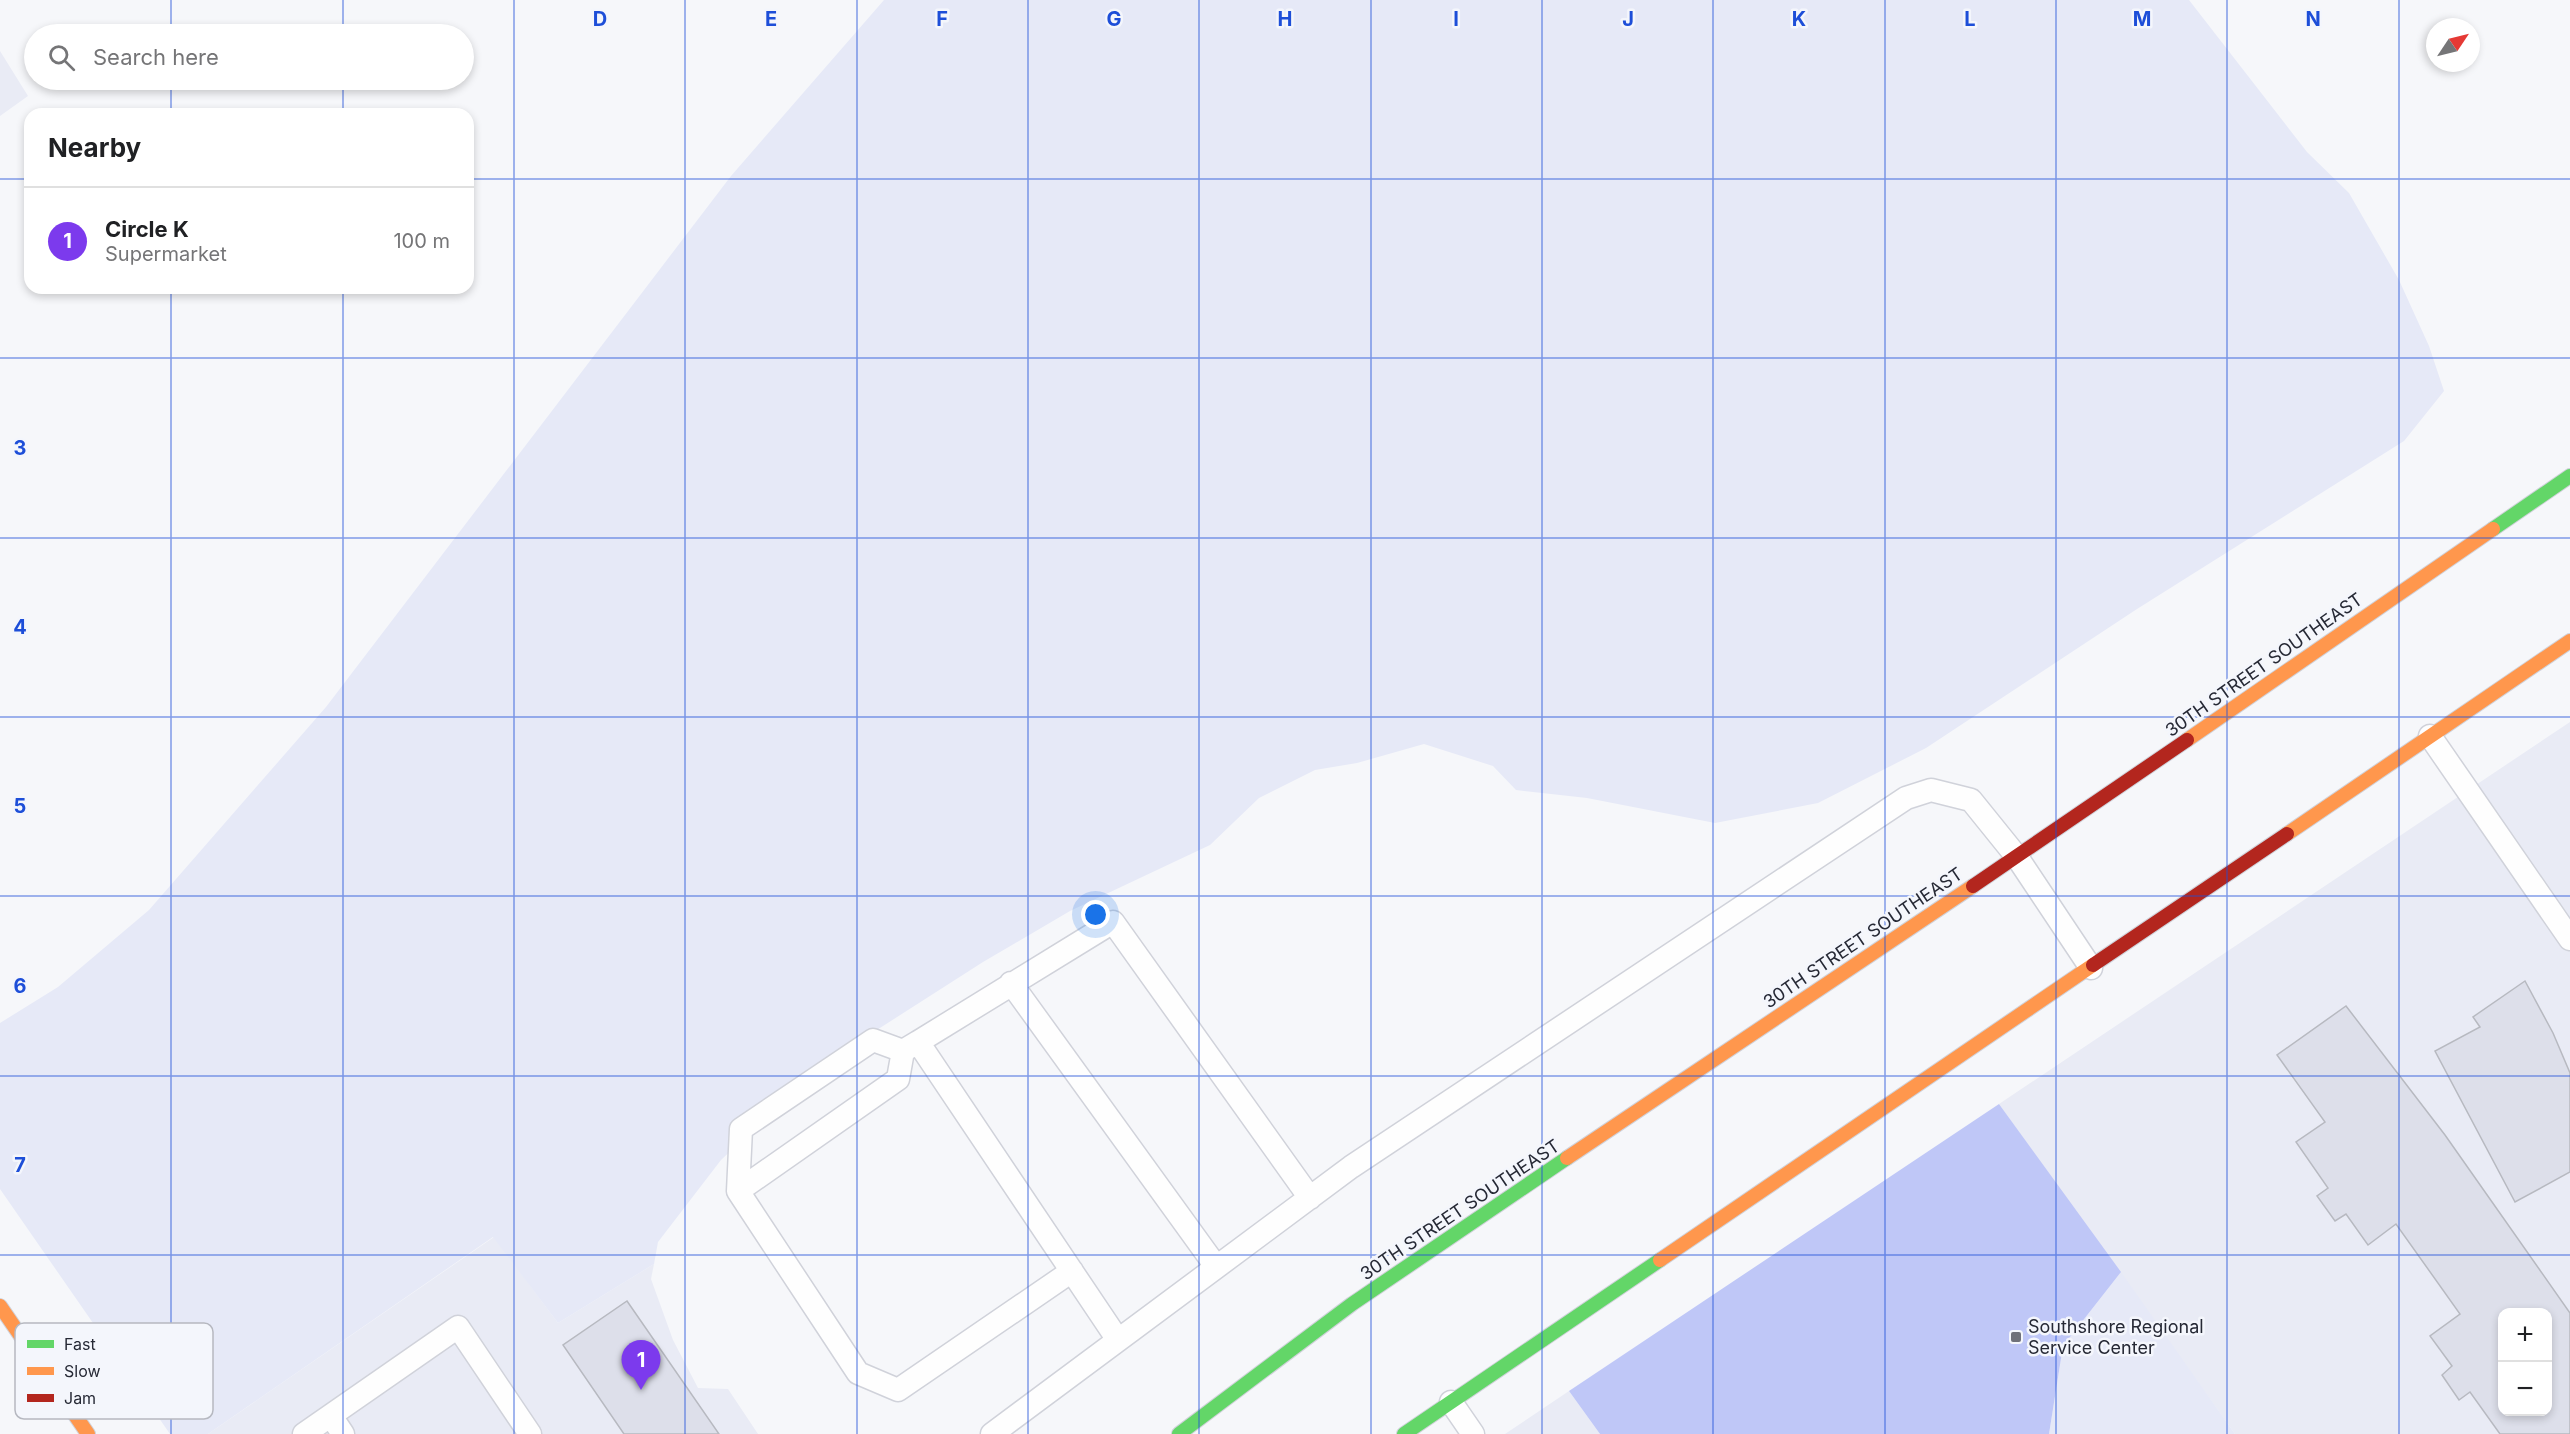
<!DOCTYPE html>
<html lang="en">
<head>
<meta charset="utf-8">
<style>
  body { margin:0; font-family:Inter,sans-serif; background:#f2f2f2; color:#202124 }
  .controls { position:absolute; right:18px; bottom:18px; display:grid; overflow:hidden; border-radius:12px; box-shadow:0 3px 9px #0003 }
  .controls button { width:54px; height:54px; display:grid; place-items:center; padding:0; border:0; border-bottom:2px solid #e0e0e0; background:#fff; color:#202124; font:30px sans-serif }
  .compass { position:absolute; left:2426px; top:18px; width:54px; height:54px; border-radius:50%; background:#fff; box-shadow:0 3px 9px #0003; rotate:55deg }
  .you { position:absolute; left:1096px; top:915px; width:21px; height:21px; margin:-15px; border:4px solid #fff; border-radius:50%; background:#1a73e8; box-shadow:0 0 0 9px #1a73e833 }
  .badge { display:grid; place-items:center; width:39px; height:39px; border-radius:50%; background:#7c3aed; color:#fff; font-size:20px; font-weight:700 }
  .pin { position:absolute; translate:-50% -50px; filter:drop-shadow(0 2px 3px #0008) }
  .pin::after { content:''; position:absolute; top:32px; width:21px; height:18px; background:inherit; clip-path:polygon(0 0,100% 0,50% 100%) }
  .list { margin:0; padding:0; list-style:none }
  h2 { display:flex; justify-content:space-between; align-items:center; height:78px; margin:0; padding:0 24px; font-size:26px }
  h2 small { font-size:20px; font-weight:400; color:#757577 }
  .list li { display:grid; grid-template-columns:39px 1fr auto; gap:18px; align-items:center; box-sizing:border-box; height:108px; padding:0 24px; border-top:2px solid #e0e0e0 }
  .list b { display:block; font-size:22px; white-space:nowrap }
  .list p { margin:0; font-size:20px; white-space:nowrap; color:#757577 }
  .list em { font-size:20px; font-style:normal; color:#757577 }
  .icon { flex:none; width:33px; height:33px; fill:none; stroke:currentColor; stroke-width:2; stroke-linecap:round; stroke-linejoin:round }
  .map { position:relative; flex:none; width:2570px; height:1434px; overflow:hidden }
  .search { position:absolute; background:#fff; box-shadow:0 3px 9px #0003; left:24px; top:24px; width:450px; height:66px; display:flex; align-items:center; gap:15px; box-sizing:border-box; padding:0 21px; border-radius:33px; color:#757577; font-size:22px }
  .panel { position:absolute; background:#fff; box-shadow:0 3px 9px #0003; left:24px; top:108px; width:450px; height:186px; border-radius:18px }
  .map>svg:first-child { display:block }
</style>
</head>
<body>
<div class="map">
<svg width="2570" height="1434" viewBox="0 0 2570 1434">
  <rect width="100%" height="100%" fill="#f6f7fa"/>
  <!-- built -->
  <path fill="#e9ebf5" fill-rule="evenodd" d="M0 51 28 96 0 116Z
    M2570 722V1434H2235L1999 1104ZM2502 1312H2548V1412H2502Z
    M494 1237 558 1323 654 1264 651 1279 673 1340 698 1388 728 1389 758 1434H208Z
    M1569 1391 1600 1434H1505Z"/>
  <!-- green -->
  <path fill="#e6e9f7" d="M884 0H2189L2307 152 2349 193 2399 280 2429 346 2444 391 2404 441 2137 609 1926 748 1818 803 1715 823 1587 798 1516 790 1493 766 1424 744 1357 763 1315 770 1259 798 1210 845 1070 911 983 962 819 1067 721 1160 658 1242 654 1264 558 1323 493 1237 208 1434H170L0 1189V1023L58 987 149 910 326 707 731 176Z
    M2121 1272 2235 1434H2049L2063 1346Z"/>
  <!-- water -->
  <path fill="#bfc7f7" d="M1999 1104 2121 1272 2063 1346 2049 1434H1600L1569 1391Z"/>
  <!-- building -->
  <path fill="#dddfea" stroke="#b7b9c0" stroke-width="1.5" fill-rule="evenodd" d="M2525 981 2553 1033 2570 1073V1172L2515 1202 2435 1051 2480 1027 2473 1017Z
    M2346 1006 2445 1135 2570 1313V1434H2500L2470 1392 2459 1400 2442 1375 2452 1366 2430 1336 2460 1314 2396 1224 2368 1245 2346 1214 2335 1221 2317 1196 2328 1188 2296 1142 2325 1122 2277 1055ZM2502 1312H2548V1412H2502Z
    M627 1301 719 1434H624L563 1345Z"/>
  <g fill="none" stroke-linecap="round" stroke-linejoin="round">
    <defs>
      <path id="lane" d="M2430 736 2570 939
        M1011 983 1215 1265
        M918 1042 903 1051 873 1040 741 1129 738 1191 858 1373 898 1390 1072 1271
        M738 1191 898 1079 903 1051
        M1118 1340 918 1042 1113 922 1310 1198
        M1451 1402 1473 1434
        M331 1416 343 1434
        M304 1434 458 1327 530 1434
        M992 1434 1351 1167 1906 798 1931 790 1971 800 2017 857 2091 968"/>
      <path id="fast" d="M2493 529 2570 476
        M1179 1434 1352 1304 1567 1158
        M1404 1434 1660 1260"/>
      <path id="slow" d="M2187 740 2493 529
        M2287 834 2570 641
        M1567 1158 1973 886
        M1660 1260 2093 965
        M0 1306 88 1434"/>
      <path id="jam" d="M1973 886 2187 740
        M2093 965 2287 834"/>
    </defs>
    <!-- lane casing -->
    <use href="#lane" stroke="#d0d2da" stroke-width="25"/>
    <!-- fast casing -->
    <use href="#fast" stroke="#d0d2da" stroke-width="16"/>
    <!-- slow casing -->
    <use href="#slow" stroke="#d0d2da" stroke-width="16"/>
    <!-- jam casing -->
    <use href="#jam" stroke="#d0d2da" stroke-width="16"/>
    <!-- lane -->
    <use href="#lane" stroke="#fefefe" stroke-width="22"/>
    <!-- fast -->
    <use href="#fast" stroke="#63d668" stroke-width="14"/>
    <!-- slow -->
    <use href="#slow" stroke="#ff974d" stroke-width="14"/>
    <!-- jam -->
    <use href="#jam" stroke="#b3261e" stroke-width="14"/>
  </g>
  <!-- grid -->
  <path fill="none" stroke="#1d4ed8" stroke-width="1.5" stroke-opacity="0.55" d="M171 0V34M343 0V34M514 0V1434M685 0V1434M857 0V1434M1028 0V1434M1199 0V1434M1371 0V1434M1542 0V1434M1713 0V1434M1885 0V1434M2056 0V1434M2227 0V1434M2399 0V1434M171 80V114M343 80V114M0 179H30M468 179H2570M171 288V1434M343 288V1434M0 358H2570M0 538H2570M0 717H2570M0 896H2570M0 1076H2570M0 1255H2570"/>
  <!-- markers -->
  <rect fill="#6f717a" stroke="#f4f6fc" stroke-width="2" x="2010" y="1331" width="12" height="12" rx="3"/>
  <g text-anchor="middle" stroke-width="5" stroke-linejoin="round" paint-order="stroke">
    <!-- street labels -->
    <g font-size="18" fill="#262935" stroke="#f4f6fc">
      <text transform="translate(2264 665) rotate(-35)" y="6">30TH STREET SOUTHEAST</text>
      <text transform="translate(1863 938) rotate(-34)" y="6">30TH STREET SOUTHEAST</text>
      <text transform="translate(1460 1210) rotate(-34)" y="6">30TH STREET SOUTHEAST</text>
    </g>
    <!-- poi labels -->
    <g font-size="18" fill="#262935" stroke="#f4f6fc" text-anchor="start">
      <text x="2028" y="1333">Southshore Regional<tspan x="2028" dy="21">Service Center</tspan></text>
    </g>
  </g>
  <!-- legend -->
  <rect x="15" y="1323" width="198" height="96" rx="9" fill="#f4f6fc" stroke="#b6b8c0" stroke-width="1.5"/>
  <rect x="27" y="1340" width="27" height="8" fill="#63d668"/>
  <rect x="27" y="1367" width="27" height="8" fill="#ff974d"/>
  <rect x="27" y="1394" width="27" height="8" fill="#b3261e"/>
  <g font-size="16" fill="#262935">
    <text x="64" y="1350">Fast</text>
    <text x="64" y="1377">Slow</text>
    <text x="64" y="1404">Jam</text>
  </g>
  <g font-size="20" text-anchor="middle" font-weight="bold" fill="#1d4ed8" stroke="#f4f6fc" stroke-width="5" stroke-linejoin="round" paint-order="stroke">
    <text x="600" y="26">D</text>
    <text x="771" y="26">E</text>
    <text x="942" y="26">F</text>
    <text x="1114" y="26">G</text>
    <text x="1285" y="26">H</text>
    <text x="1456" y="26">I</text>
    <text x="1628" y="26">J</text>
    <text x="1799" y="26">K</text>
    <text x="1970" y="26">L</text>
    <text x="2142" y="26">M</text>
    <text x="2313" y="26">N</text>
    <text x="20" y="455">3</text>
    <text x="20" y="634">4</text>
    <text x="20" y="813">5</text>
    <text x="20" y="993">6</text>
    <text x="20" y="1172">7</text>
  </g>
</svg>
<div class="controls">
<button>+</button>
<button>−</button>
</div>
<svg class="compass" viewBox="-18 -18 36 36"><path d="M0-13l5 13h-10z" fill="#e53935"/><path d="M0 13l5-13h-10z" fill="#757577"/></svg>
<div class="you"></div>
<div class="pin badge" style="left:641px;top:1390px">1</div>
<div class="search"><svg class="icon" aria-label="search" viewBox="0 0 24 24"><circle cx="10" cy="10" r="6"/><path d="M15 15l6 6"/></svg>Search here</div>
<section class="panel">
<h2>Nearby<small></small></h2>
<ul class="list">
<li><span class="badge">1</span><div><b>Circle K</b><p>Supermarket</p></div><em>100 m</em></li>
</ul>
</section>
</div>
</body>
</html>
